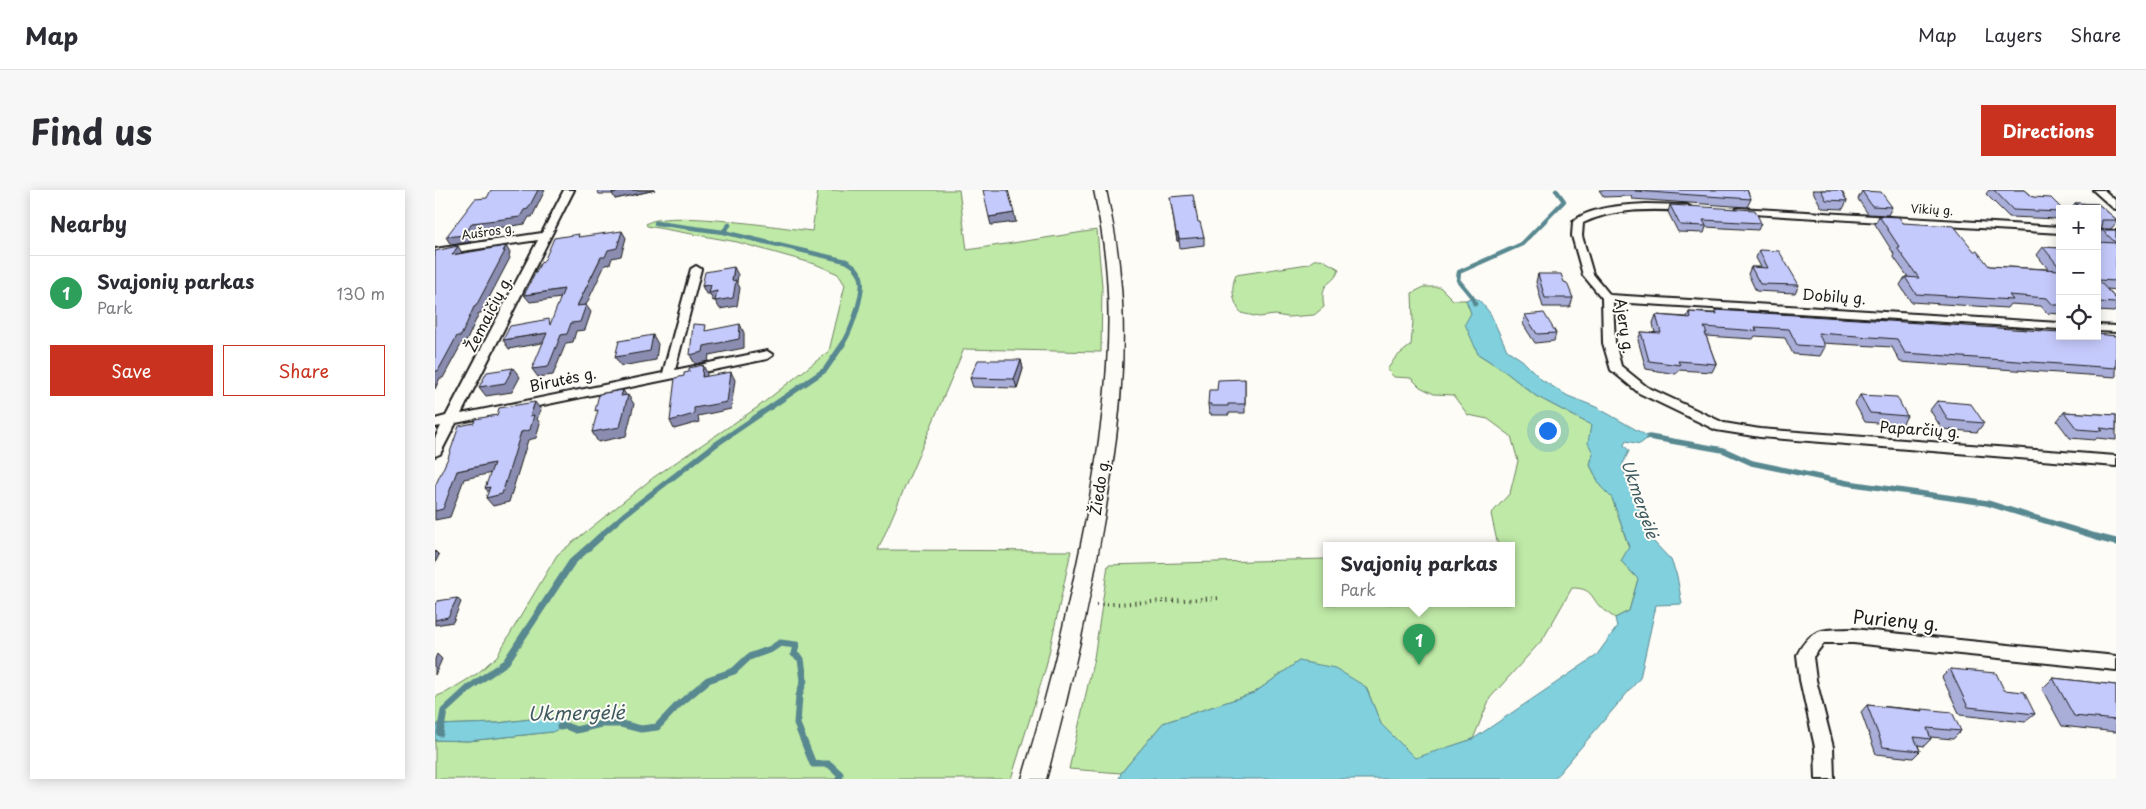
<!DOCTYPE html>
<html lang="en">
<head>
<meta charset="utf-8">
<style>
  body { margin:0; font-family:"Playpen Sans",sans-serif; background:#f7f7f7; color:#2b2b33 }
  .controls { position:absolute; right:15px; top:15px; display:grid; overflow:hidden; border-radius:0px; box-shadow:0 2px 12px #0003 }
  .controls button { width:45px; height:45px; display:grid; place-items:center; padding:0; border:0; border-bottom:1px solid #e1e1e2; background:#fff; color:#2b2b33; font:25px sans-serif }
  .you { position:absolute; left:1112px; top:240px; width:18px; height:18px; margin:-12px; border:4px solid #fff; border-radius:50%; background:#1a73e8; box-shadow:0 0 0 8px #1a73e833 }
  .badge { display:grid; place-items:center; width:32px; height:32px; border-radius:50%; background:#c8321e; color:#fff; font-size:16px; font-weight:700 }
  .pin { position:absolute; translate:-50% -41px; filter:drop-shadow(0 1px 2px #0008) }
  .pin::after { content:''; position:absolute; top:26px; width:18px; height:15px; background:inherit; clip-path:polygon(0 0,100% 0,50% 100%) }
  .popup { position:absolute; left:888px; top:352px; width:192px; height:65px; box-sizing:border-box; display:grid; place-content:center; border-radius:0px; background:#fff; filter:drop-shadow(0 1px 4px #0005); font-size:16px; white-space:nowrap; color:#7c7c81 }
  .popup b { font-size:19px; color:#2b2b33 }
  .popup::after { content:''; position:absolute; left:50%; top:100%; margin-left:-10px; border:10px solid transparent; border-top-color:#fff }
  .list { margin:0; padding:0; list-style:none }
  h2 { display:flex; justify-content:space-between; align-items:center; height:65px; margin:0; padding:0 20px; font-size:21px }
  h2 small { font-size:16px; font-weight:400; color:#7c7c81 }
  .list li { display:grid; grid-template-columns:32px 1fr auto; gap:15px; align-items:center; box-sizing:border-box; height:75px; padding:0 20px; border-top:1px solid #e1e1e2 }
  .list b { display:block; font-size:19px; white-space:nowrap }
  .list p { margin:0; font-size:16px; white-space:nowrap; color:#7c7c81 }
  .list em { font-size:16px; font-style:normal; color:#7c7c81 }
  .actions { display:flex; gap:10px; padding:15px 20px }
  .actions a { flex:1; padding:11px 0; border:1px solid #c8321e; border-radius:0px; text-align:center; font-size:18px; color:#c8321e }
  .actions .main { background:#c8321e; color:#fff }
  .icon { flex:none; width:28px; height:28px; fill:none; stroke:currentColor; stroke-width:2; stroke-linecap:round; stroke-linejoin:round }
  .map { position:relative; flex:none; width:1681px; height:589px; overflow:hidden; border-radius:0px }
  header { display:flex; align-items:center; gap:30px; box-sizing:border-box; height:70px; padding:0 25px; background:#fff; border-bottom:1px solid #e1e1e2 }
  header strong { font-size:24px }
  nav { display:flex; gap:28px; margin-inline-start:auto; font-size:18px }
  .intro { display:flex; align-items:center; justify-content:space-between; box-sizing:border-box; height:120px; padding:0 30px }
  h1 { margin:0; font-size:35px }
  .button { padding:12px 22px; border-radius:0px; background:#c8321e; color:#fff; font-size:18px; font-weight:700 }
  main { display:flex; gap:30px; padding:0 30px }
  aside { flex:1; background:#fff; border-radius:0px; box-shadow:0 2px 12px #0003 }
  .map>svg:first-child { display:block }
</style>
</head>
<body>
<header>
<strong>Map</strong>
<nav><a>Map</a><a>Layers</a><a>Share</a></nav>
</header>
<div class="intro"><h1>Find us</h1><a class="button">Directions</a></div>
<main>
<aside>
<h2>Nearby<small></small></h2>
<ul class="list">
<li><span class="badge" style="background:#2e9e5b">1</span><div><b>Svajonių parkas</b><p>Park</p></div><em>130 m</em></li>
</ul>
<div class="actions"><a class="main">Save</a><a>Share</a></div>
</aside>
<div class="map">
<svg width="1681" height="589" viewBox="0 0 1681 589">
  <rect width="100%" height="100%" fill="#fdfcf7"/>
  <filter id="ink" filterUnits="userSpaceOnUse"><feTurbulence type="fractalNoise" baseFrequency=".02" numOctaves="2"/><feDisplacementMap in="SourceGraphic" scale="10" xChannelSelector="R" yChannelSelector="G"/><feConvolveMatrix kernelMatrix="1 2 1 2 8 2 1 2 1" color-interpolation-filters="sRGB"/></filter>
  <g filter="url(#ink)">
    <!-- green -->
    <path fill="#bfe9a6" stroke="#6e8261" d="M383 0H524L532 60 662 40 667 96 666 162 529 159 443 360 636 361 611 477 576 589H0V550L33 551 117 542 128 529 104 528 63 533 0 535V507L12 502 43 483 62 466 122 365 219 287 323 217 394 161 410 95 403 84 380 74 302 52 212 36 211 34C230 19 348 38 377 41Z
      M886 69 904 79C898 98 884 88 889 117L879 125 853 127 840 125 824 127 806 123C798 112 795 98 801 85L873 74 879 70Z
      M989 97H1005L1018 110H1031L1036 123 1043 164 1068 180 1101 206 1156 235 1155 244 1158 263 1155 275 1166 297 1177 308 1194 358 1186 371 1203 389 1194 421 1180 428C1176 425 1171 422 1167 419 1155 407 1158 398 1137 398L1108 449 1055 508 1038 549 980 569 946 534 931 497 864 471 819 503 728 533 686 583 634 579 659 468 673 375 891 369 892 414H1076V356H1063L1056 324 1075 303 1083 271 1076 246 1053 229 1033 225 1018 205 999 204 985 197 976 188 959 187 952 180 960 168 976 155 978 131 977 103Z"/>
    <!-- water -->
    <path fill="#81d0dd" stroke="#598890" d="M1037 107 1044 110 1055 123 1072 160 1087 170 1107 190 1133 206 1161 217 1214 247 1205 254 1191 251 1189 255 1194 261 1187 276 1217 350 1236 370 1242 386 1247 414 1221 415 1205 488 1119 589H684L686 583 728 533 819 503 864 471 900 478 931 497 946 534 980 568 1038 549 1161 466 1182 437 1180 428 1194 421 1203 389 1186 371 1194 357 1177 308 1166 297 1155 275 1158 263 1153 253 1156 235 1101 206 1068 180 1043 164 1030 134 1036 123 1031 110Z
      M104 528 128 529 131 536 117 542 33 551 0 550V535L63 533Z"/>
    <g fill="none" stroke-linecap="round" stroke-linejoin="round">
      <!-- stream-far2 -->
      <path stroke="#598890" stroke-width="4.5" d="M221 33 288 42 411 71C418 75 424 79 426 88 430 101 416 143 407 155
        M288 42 294 35
        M1040 114 1037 107 1023 90 1024 82 1087 54 1129 11 1121 0"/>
      <!-- stream-far1 -->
      <path stroke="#598890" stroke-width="5.5" d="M1214 247 1288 260 1317 273 1412 293 1552 313 1666 348
        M163 348 189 325 280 255 390 180 408 154"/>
      <!-- stream -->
      <path stroke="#598890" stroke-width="7" d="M1661 347 1681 352
        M125 537 131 536 141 540 166 534H186L206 539 222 537 242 516 273 490 299 481 314 467 336 459 345 453 361 455 359 464 366 469 369 490 364 506 362 534 378 574H394L405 584 404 589
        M5 543 9 521 34 498 71 472 137 372 165 347"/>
      <defs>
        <path id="minor" d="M129 0H139L26 224 228 183 256 79 261 76 266 79 240 180 332 161 338 165 332 169 21 233 5 264 0 266V248L6 236 0 237V229L11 226 103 50 0 65V59L107 43Z
          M1658 0H1669L1681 11V19L1678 18Z
          M1211 14 1252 15 1257 18 1252 21C1217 19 1180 18 1148 33L1147 46 1158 84 1175 105 1625 133V139L1178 112 1180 153 1186 176 1212 197 1289 233 1325 239 1681 266V276L1325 247 1281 240 1204 203 1176 180 1168 153 1167 108 1148 85 1137 46 1138 32C1153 17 1190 15 1211 14Z
          M1304 18 1625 37V43L1301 23V19Z
          M1662 40 1681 41V47L1662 46Z
          M1662 135 1681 136V142L1662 141Z
          M1418 439 1681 466V480L1418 453H1389L1378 467 1381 490 1398 557 1399 589H1381L1380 557 1365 490 1362 465C1376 436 1390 440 1418 439Z"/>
        <path id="tertiary" d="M659 0H671C677 29 683 57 685 86 693 165 683 245 670 323 655 413 635 502 611 589H587C614 502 635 413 652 324 666 246 678 165 672 86 670 57 665 29 659 0Z"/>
      </defs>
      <!-- minor casing -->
      <use href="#minor" stroke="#1c1c1c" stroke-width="4"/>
      <!-- tertiary casing -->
      <use href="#tertiary" stroke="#1c1c1c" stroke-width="3"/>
      <!-- path -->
      <path stroke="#1c1c1c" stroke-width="4" stroke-dasharray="1 4.5" stroke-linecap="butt" d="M661 415 785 408"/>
      <!-- minor -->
      <use href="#minor" fill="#fdfcf7" fill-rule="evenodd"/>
      <!-- tertiary -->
      <use href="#tertiary" fill="#fdfcf7" fill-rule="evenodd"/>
    </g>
    <!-- wall -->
    <path fill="#a9aed9" stroke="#1c1c1c" d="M162 0H220L180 9 178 4H164Z
      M1164 0H1312L1316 9 1312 17 1197 9 1196 6 1169 7Z
      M1377 0H1406L1412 11 1408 19 1387 18Z
      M1554 0H1590L1598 7 1625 19V29L1574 27 1551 4Z
      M1427 1 1457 17 1453 25 1433 24 1423 9Z
      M735 7 763 32 769 47V55L745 58 744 51H742Z
      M1640 13 1663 14 1681 29V33L1676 39H1666L1662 44V19H1636Z
      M1235 15 1326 33 1323 40 1271 37 1269 43 1243 42 1233 22Z
      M1444 26 1468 33 1539 61 1554 76 1613 79 1602 65 1608 57 1625 58V124L1612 123 1606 116 1575 114 1572 118 1476 112 1465 95 1470 87H1473L1458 66 1459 64 1440 34Z
      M1667 40H1681V100L1672 99 1681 109V119L1679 122 1662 121V52L1667 53 1662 48V47Z
      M1324 60 1364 95 1360 103 1321 101 1313 84 1316 77H1326L1321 68Z
      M1103 84 1129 92 1138 108 1135 117H1108L1101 92Z
      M1281 120 1681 146V187L1465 172 1457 157 1387 153 1390 157 1385 166 1358 164 1350 148 1320 146 1318 149 1271 146 1281 174 1277 182 1243 180 1241 184 1211 179 1203 150 1206 142 1220 143 1218 133 1221 125 1252 127 1254 122 1279 123Z
      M1090 125 1121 143 1119 151 1100 153 1088 134Z
      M586 170 588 179 582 198 538 197 535 188Z
      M810 189V223H794V225H776V223H774L773 214 782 200Z
      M1425 205 1472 226 1467 235 1430 232 1420 214Z
      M1502 211 1549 233 1542 242 1507 239 1495 220Z
      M1629 222 1681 225V250L1662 248 1660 250 1635 248 1622 231Z
      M1515 479 1569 500 1600 524 1590 532 1525 525 1507 487Z
      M1618 488 1681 495V542L1627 536 1607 499Z
      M1432 515 1486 520 1487 519 1526 541 1518 549 1495 547 1496 549 1489 556 1483 555 1485 561 1478 568 1441 564 1426 522Z"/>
    <!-- shaded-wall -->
    <path fill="#8a8db0" stroke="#1c1c1c" d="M103 0H110L97 27H94L90 34 42 41 35 52 16 55 11 47 37 33 89 20Z
      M191 0H220L180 9 177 3Z
      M579 23 581 32 556 35 554 27Z
      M187 41 191 48 186 66 177 68 175 74 170 75 151 115 156 122 150 140 141 141 138 152 131 153 118 185 103 187 97 179 126 145 142 116 166 67 173 60Z
      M741 43H743L744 51H742Z
      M23 56 27 63 17 65Z
      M71 56 75 63 74 66 75 68 46 123H44L31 152 27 153 8 188H5L0 199V181L39 117Z
      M299 77 303 85 302 92 305 98 302 116 285 119 280 111 297 91Z
      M276 95 282 101 287 109 278 111 275 104H271L267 96Z
      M129 99 134 107 95 112 89 105Z
      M305 134 309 143V158L274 165 273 171 260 174 255 165Z
      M112 143 117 151 74 159 68 150Z
      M218 145 223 154 221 170 186 176 180 167Z
      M586 170 588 179 582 198 579 189Z
      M268 175 272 183 271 195 267 187Z
      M78 178 85 187 77 202 51 206 44 197Z
      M296 182 300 190 296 219 263 226 264 232 239 239 235 231 259 218Z
      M188 200 192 207 193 205 199 214 191 246 163 252 157 242 186 206Z
      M100 212 106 220 102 229 105 233 101 248 93 250 74 312 58 316 51 308 95 226Z
      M59 273 66 281 29 289 15 327 0 330V321L22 281Z
      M55 297 57 306 50 298Z
      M0 361 4 365 0 373Z
      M22 408 26 412 18 432 0 435V430Z
      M2 464 7 469 0 485V469Z"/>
    <!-- building -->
    <path fill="#c5cafc" stroke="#1c1c1c" d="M56 0H103L93 19 89 20 85 27 37 33 30 45 11 47 40 9 52 8Z
      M178 0H191L177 3Z
      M548 0H573L579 23 554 27Z
      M1200 0H1312L1316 9 1200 1Z
      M1386 0H1406L1412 11 1391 10Z
      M1559 0H1590L1598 7 1616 8 1627 19H1625V22L1578 20Z
      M1427 1 1446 2 1457 17 1437 16Z
      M758 5 763 32H765L769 47 744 49 743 43H741L735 7Z
      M1640 13 1663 14 1681 29V30H1667L1666 38 1662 34V19H1646Z
      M1235 15 1320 20 1326 33 1268 30 1271 36 1245 35Z
      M1444 26 1464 27 1468 33 1519 36 1539 61H1542L1554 76 1625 80V115H1618L1612 108 1574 105 1578 110 1481 104 1470 87 1484 88 1462 58H1465Z
      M1667 40H1681V53Z
      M187 41 182 58 173 60 170 67H166L142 116 151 115 145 132 136 133 132 144 126 145 113 177 97 179 112 143 68 150 75 136 114 129 115 135 129 99 89 105 105 74 110 69 119 48 144 44 143 47Z
      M1662 52 1681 53V91L1663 90 1681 109V113L1662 112Z
      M23 56 17 65 71 56 68 61H70L41 116 39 117 26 146H22L3 181H0V61Z
      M1608 57 1625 58V78Z
      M1324 60 1344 61 1364 95 1325 94 1316 77 1333 78Z
      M299 77 297 91 301 90 298 108 280 111 282 101 274 103 276 95 267 96 270 82Z
      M1103 84H1126L1129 92 1132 93 1138 108H1110Z
      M1281 120 1625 142V146H1662V144L1681 146V178L1470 163 1462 149 1383 143 1390 157 1362 155 1354 139 1320 137 1322 141 1269 137 1272 143H1270L1281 174 1243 171 1245 175 1214 171 1206 142 1226 143 1221 125 1256 128 1254 122 1282 124Z
      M1109 123 1121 143 1102 144 1090 125Z
      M258 134 271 135 270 141 305 134 304 149 269 156 268 162 255 165Z
      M218 145 215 161 180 167 184 151Z
      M543 170H586L579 189 535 188Z
      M268 175 267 187 296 182 292 212 259 218V224L235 231 240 188 249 186V183L254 182V178Z
      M78 178 70 193 44 197 52 182Z
      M810 189V214H793V216H776V214H773L774 200H782L783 190Z
      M188 200 186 206 193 205 185 237 157 242 163 220 160 221 164 204Z
      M1425 205 1462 207 1472 226 1435 223Z
      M1502 211 1536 214 1549 233 1513 230Z
      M100 212 95 226 99 225 95 240 86 242 67 304 51 308 55 297 50 298 59 273 22 281 8 319 0 321V296L13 268 24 236 39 233 40 229 62 225 64 218Z
      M1629 222 1681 225V240L1665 238 1668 241 1642 239Z
      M22 408 13 427 0 430V415L2 411Z
      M1515 479 1561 483 1569 500 1589 502 1600 524 1533 517Z
      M1618 488 1681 495V530L1639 526Z
      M1432 515 1488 521 1487 519 1517 522 1526 541 1492 538 1496 549 1479 547 1485 561 1448 557Z"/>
  </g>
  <g text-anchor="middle" stroke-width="4" stroke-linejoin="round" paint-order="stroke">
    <!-- far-street labels -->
    <g font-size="12" fill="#1c1c1c" stroke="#fdfcf7">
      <text transform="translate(1497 20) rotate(3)" y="4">Vikių g.</text>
      <text transform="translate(53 42) rotate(-8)" y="4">Aušros g.</text>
    </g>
    <!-- street labels -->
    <g font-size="15" fill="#1c1c1c" stroke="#fdfcf7">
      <text transform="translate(1399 107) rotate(4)" y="5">Dobilų g.</text>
      <text transform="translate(54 124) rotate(-63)" y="5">Žemaičių g.</text>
      <text transform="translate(1189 136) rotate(81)" y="5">Ajerų g.</text>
      <text transform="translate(128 190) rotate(-12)" y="5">Birutės g.</text>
      <text transform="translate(1485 240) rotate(4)" y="5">Paparčių g.</text>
      <text transform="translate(665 297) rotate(-81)" y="5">Žiedo g.</text>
    </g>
    <!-- water labels -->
    <g font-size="16" font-style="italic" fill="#3f5b60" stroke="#fdfcf7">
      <text transform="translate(1205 309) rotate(71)" y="6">Ukmergėlė</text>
    </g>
    <!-- near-street labels -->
    <g font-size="18" fill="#1c1c1c" stroke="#fdfcf7">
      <text transform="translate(1461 431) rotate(5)" y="6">Purienų g.</text>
    </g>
    <!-- near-water labels -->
    <g font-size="19" font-style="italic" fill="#3f5b60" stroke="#fdfcf7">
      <text transform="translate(141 523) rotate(-1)" y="7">Ukmergėlė</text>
    </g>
  </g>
</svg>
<div class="controls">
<button>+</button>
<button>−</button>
<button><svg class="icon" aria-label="locate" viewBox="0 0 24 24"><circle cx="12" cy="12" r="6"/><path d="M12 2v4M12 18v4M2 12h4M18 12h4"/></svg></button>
</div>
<div class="you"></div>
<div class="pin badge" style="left:984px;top:475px;background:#2e9e5b">1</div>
<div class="popup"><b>Svajonių parkas</b>Park</div>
</div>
</main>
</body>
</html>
